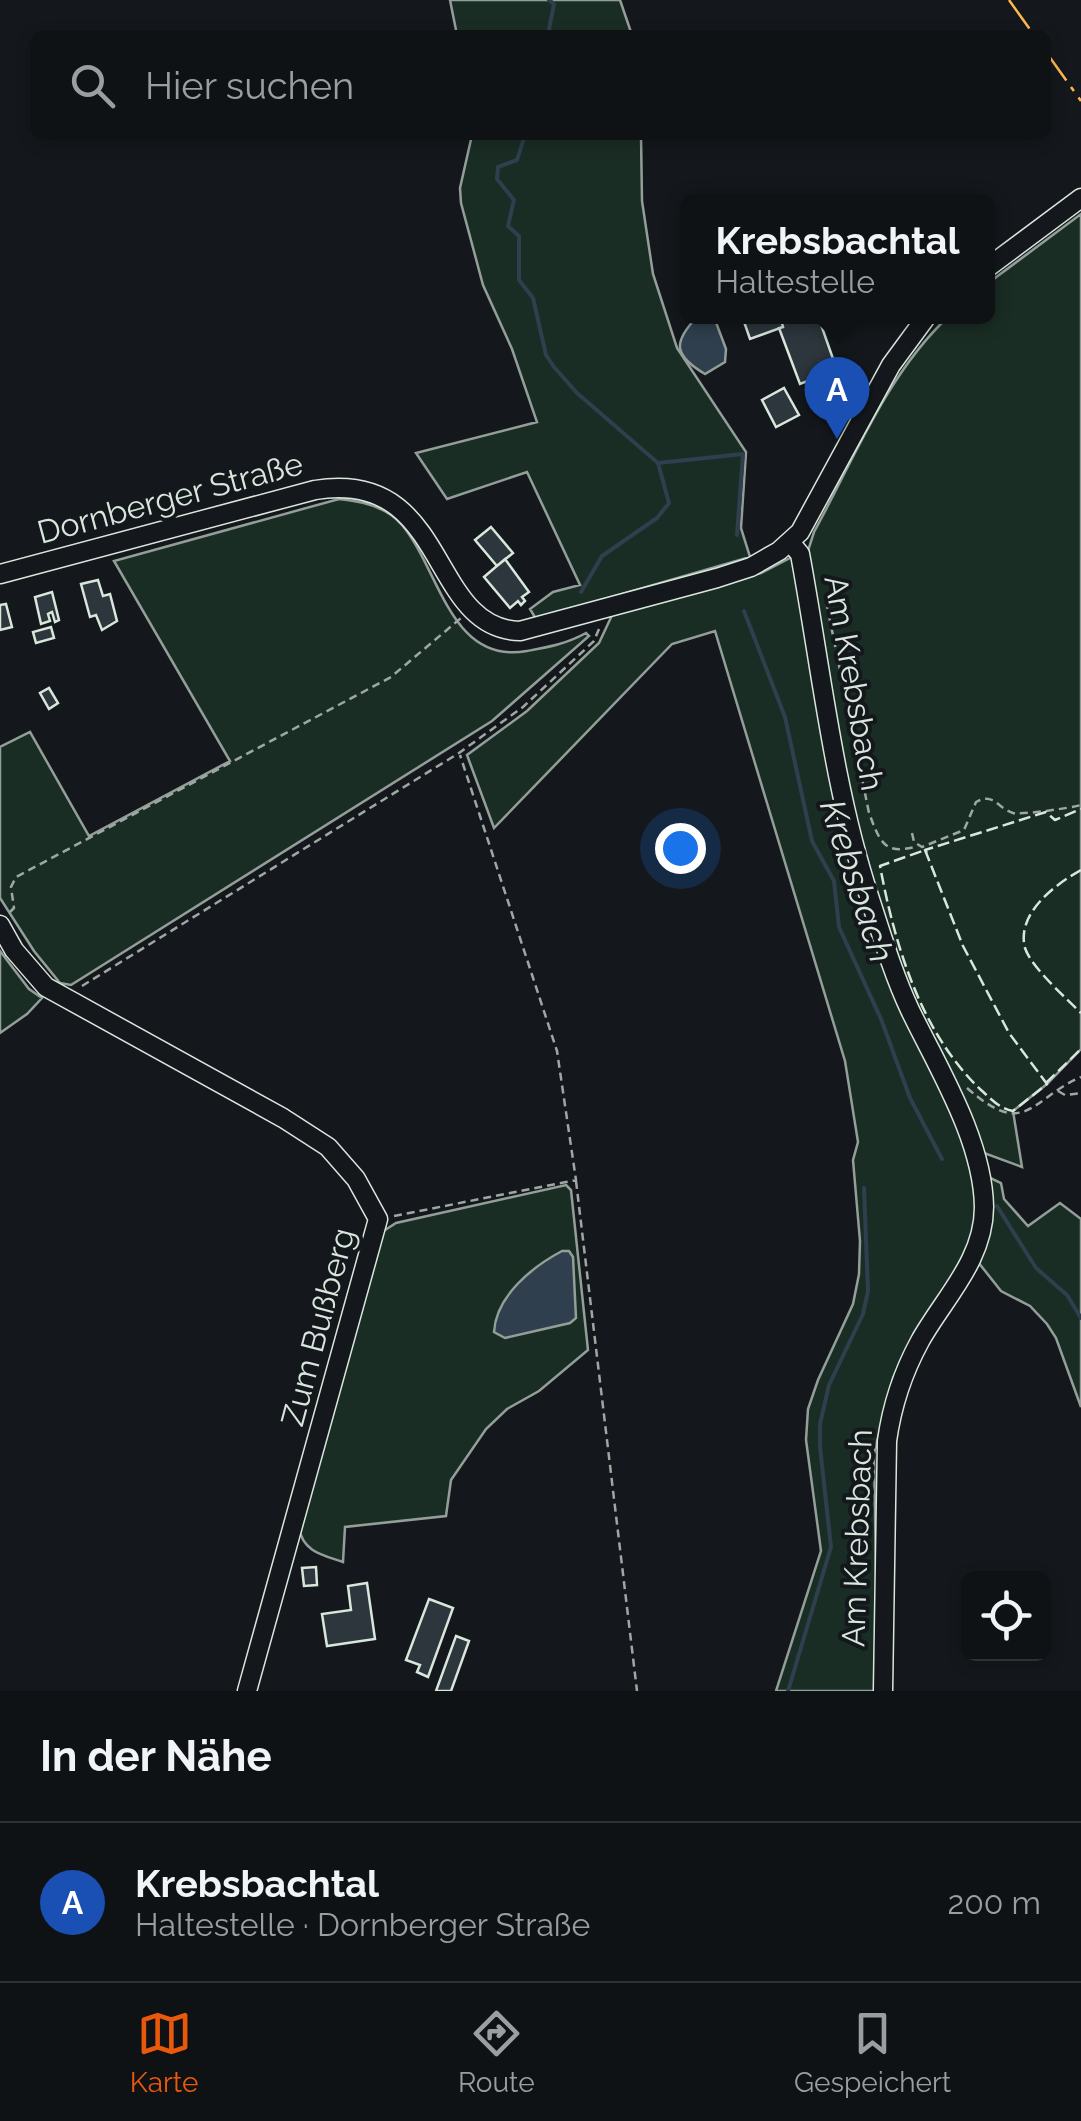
<!DOCTYPE html>
<html lang="de">
<head>
<meta charset="utf-8">
<style>
  body { margin:0; font-family:Raleway,sans-serif; background:#1d2022; color:#f1f3f6 }
  .controls { position:absolute; right:30px; bottom:30px; display:grid; overflow:hidden; border-radius:15px; box-shadow:0 5px 15px #0003 }
  .controls button { width:90px; height:90px; display:grid; place-items:center; padding:0; border:0; border-bottom:2px solid #2f3234; background:#0f1215; color:#f1f3f6; font:50px sans-serif }
  .you { position:absolute; left:680px; top:848px; width:35px; height:35px; margin:-25px; border:8px solid #fff; border-radius:50%; background:#1a73e8; box-shadow:0 0 0 15px #1a73e833 }
  .badge { display:grid; place-items:center; width:65px; height:65px; border-radius:50%; background:#ea580c; color:#fff; font-size:32px; font-weight:700 }
  .pin { position:absolute; translate:-50% -82px; filter:drop-shadow(0 2px 5px #0008) }
  .pin::after { content:''; position:absolute; top:52px; width:35px; height:30px; background:inherit; clip-path:polygon(0 0,100% 0,50% 100%) }
  .popup { position:absolute; left:680px; top:194px; width:315px; height:130px; box-sizing:border-box; display:grid; place-content:center; border-radius:15px; background:#0f1215; filter:drop-shadow(0 2px 8px #0005); font-size:32px; white-space:nowrap; color:#9b9ea0 }
  .popup b { font-size:38px; color:#f1f3f6 }
  .popup::after { content:''; position:absolute; left:50%; top:100%; margin-left:-20px; border:20px solid transparent; border-top-color:#0f1215 }
  .list { margin:0; padding:0; list-style:none }
  h2 { display:flex; justify-content:space-between; align-items:center; height:130px; margin:0; padding:0 40px; font-size:42px }
  h2 small { font-size:32px; font-weight:400; color:#9b9ea0 }
  .list li { display:grid; grid-template-columns:65px 1fr auto; gap:30px; align-items:center; box-sizing:border-box; height:160px; padding:0 40px; border-top:2px solid #2f3234 }
  .list b { display:block; font-size:38px; white-space:nowrap }
  .list p { margin:0; font-size:32px; white-space:nowrap; color:#9b9ea0 }
  .list em { font-size:32px; font-style:normal; color:#9b9ea0 }
  .icon { flex:none; width:55px; height:55px; fill:none; stroke:currentColor; stroke-width:2; stroke-linecap:round; stroke-linejoin:round }
  .map { position:relative; flex:none; width:1081px; height:1691px; overflow:hidden }
  .search { position:absolute; background:#0f1215; box-shadow:0 5px 15px #0003; left:30px; right:30px; top:30px; height:110px; display:flex; align-items:center; gap:25px; box-sizing:border-box; padding:0 35px; border-radius:15px; color:#9b9ea0; font-size:38px }
  .sheet { height:290px; background:#0f1215 }
  nav { display:flex; justify-content:space-around; align-items:center; box-sizing:border-box; height:140px; border-top:2px solid #2f3234; background:#0f1215; font-size:28px; color:#9b9ea0 }
  nav a { display:grid; justify-items:center; gap:5px }
  nav .on { color:#ea580c }
  .map>svg:first-child { display:block }
</style>
</head>
<body>
<div class="map">
<svg width="1081" height="1691" viewBox="0 0 1081 1691">
  <rect width="100%" height="100%" fill="#14181c"/>
  <!-- green -->
  <path fill="#1a2d24" stroke="#939e99" stroke-width="2.5" d="M450 0H620L632 35H457Z
    M472 135H641L642 201 653 274 677 348 746 452 741 528 750 557 536 619 530 609 553 592 580 585 527 472 447 499 416 453 537 422 512 349 483 285 461 203 460 188Z
    M1081 214V1049L1047 1084 1013 1111 1022 1167 984 1153 911 1005 860 856 806 557 814 532C854 459 887 374 948 317L987 316V284Z
    M339 499C362 501 387 507 402 525 440 570 450 665 527 651 549 647 566 644 586 633L589 636 492 721 71 985 60 983 34 951 0 898V747L30 732 89 836 230 761 114 561Z
    M792 557 846 831 971 1160 978 1204 973 1249 921 1324 893 1378 874 1454 878 1691H776L821 1551 806 1440 808 1409 818 1380 853 1304 859 1274 860 1241 853 1160 858 1142 845 1061 715 631 672 644 494 828 467 755 527 711 599 643 614 611 761 573Z
    M0 951 29 989 42 998 27 1014 0 1033Z
    M982 1174 1001 1183 1004 1199 1028 1226 1060 1203 1081 1219V1407L1056 1338 1047 1324 1030 1306 1001 1291 978 1262C993 1226 991 1212 982 1174Z
    M566 1185 571 1190 588 1350 539 1391 507 1409 486 1429 451 1480 446 1516 345 1527 343 1562C323 1555 303 1552 299 1528L382 1232 396 1223Z"/>
  <!-- water -->
  <path fill="#2f3f4d" stroke="#939e99" stroke-width="2.5" d="M697 317H714L726 349 725 362 705 374C673 355 673 342 697 317Z
    M562 1251H569L573 1257 576 1318 570 1323 505 1338 494 1332C496 1296 532 1267 562 1251Z"/>
  <g fill="none" stroke-linecap="round" stroke-linejoin="round">
    <!-- stream -->
    <path stroke="#2f3f4d" stroke-width="4" d="M549 0 554 4 549 29 552 35
      M525 135 517 160 498 167 497 179 514 200 508 226 519 236V280L533 298 546 355 554 367 577 393 658 463 743 454 737 535
      M581 592 602 556 657 518 669 503 658 463
      M744 611 785 717 812 841 834 881 839 927 881 1019 910 1098 942 1159
      M997 1206 1036 1268 1067 1295 1081 1318
      M788 1691 831 1547 820 1447V1424L829 1385 863 1314 868 1291 864 1188"/>
  </g>
  <!-- building -->
  <path fill="#2c363c" stroke="#d8e6dc" stroke-width="2.5" d="M742 316H780L783 327 750 339Z
    M780 316H818L837 370 800 384 779 328 783 327Z
    M784 388 799 415 776 427 762 400Z
    M491 527 513 553 497 566 475 540Z
    M505 559 529 592 522 597 525 601 521 605 518 601 510 608 484 577Z
    M98 580 103 596 110 594 117 621 102 630 96 615 90 617 81 584Z
    M52 592 59 620 55 622 52 612 48 614 50 621 41 624 35 597Z
    M6 604 12 627 0 630V605Z
    M51 627 54 638 36 643 33 632Z
    M49 688 58 703 49 709 40 693Z
    M316 1567 317 1585 304 1586 302 1568Z
    M367 1583 375 1639 327 1646 322 1614 351 1610 348 1586Z
    M429 1599 453 1608 428 1677 417 1672 420 1665 406 1660Z
    M456 1636 469 1641 451 1691H436Z"/>
  <g fill="none" stroke-linecap="round" stroke-linejoin="round">
    <defs>
      <path id="minor" d="M987 268 1081 198
        M790 542 800 554C821 667 833 786 869 896 881 933 893 974 910 1010 938 1068 983 1140 984 1207 984 1260 944 1298 920 1341 902 1374 892 1405 887 1441L883 1691
        M0 574 315 490C450 468 427 629 520 631L717 578 751 567 779 551 800 532 891 365 927 316
        M0 925 14 950 46 987 283 1118 328 1147 356 1179 378 1219 247 1691"/>
    </defs>
    <!-- minor casing -->
    <use href="#minor" stroke="#d8e6dc" stroke-width="21"/>
    <!-- path -->
    <path stroke="#9da8a2" stroke-width="2.5" stroke-dasharray="8 5" stroke-linecap="butt" d="M826 601 869 813C880 842 884 856 918 846
      M912 833 914 842 922 847 964 830 976 802C994 792 997 808 1013 813 1021 815 1071 808 1081 805
      M10 912 14 908 11 887 16 877 391 677 461 618
      M82 986 459 753 523 707 594 641 599 629
      M967 1088C1026 1140 1030 1099 1081 1077
      M1058 1091 1065 1095 1081 1093
      M576 1181 637 1691
      M394 1216 576 1180 557 1051 460 755"/>
    <!-- minor -->
    <use href="#minor" stroke="#14181c" stroke-width="18"/>
    <!-- fence -->
    <path stroke="#d8e6dc" stroke-width="2.5" stroke-dasharray="12 5" stroke-linecap="butt" d="M925 850 963 946 1009 1033 1047 1084 1013 1111C999 1108 992 1100 981 1090 921 1033 895 946 880 866Z
      M927 853 925 850 1046 812 1055 820 1081 809
      M1081 870C1056 884 1016 913 1025 948 1031 967 1066 998 1081 1013
      M1046 1083 1081 1049"/>
    <!-- power -->
    <path stroke="#ffb74d" stroke-width="2.5" stroke-dasharray="35 8 5 8" stroke-linecap="butt" d="M1009 0 1034 35
      M1046 52 1081 101"/>
  </g>
  <g text-anchor="middle" stroke-width="8" stroke-linejoin="round" paint-order="stroke">
    <!-- street labels -->
    <g font-size="32" fill="#d8e6dc" stroke="#14181c">
      <text transform="translate(170 498) rotate(-15)" y="11">Dornberger Straße</text>
      <text transform="translate(854 683) rotate(80)" y="11">Am Krebsbach</text>
      <text transform="translate(318 1327) rotate(-75)" y="11">Zum Bußberg</text>
      <text transform="translate(857 1538) rotate(-88)" y="11">Am Krebsbach</text>
    </g>
    <!-- water labels -->
    <g font-size="35" font-style="italic" fill="#d8e6dc" stroke="#14181c">
      <text transform="translate(857 881) rotate(72)" y="12">Krebsbach</text>
    </g>
  </g>
</svg>
<div class="controls">
<button><svg class="icon" aria-label="locate" viewBox="0 0 24 24"><circle cx="12" cy="12" r="6"/><path d="M12 2v4M12 18v4M2 12h4M18 12h4"/></svg></button>
</div>
<div class="you"></div>
<div class="pin badge" style="left:837px;top:439px;background:#1a4fb4">A</div>
<div class="popup"><b>Krebsbachtal</b>Haltestelle</div>
<div class="search"><svg class="icon" aria-label="search" viewBox="0 0 24 24"><circle cx="10" cy="10" r="6"/><path d="M15 15l6 6"/></svg>Hier suchen</div>
</div>
<section class="sheet">
<h2>In der Nähe<small></small></h2>
<ul class="list">
<li><span class="badge" style="background:#1a4fb4">A</span><div><b>Krebsbachtal</b><p>Haltestelle · Dornberger Straße</p></div><em>200 m</em></li>
</ul>
</section>
<nav>
<a class="on"><svg class="icon" aria-label="map" viewBox="0 0 24 24"><path d="M3 6l6-2 6 2 6-2v14l-6 2-6-2-6 2zM9 4v14M15 6v14"/></svg>Karte</a>
<a><svg class="icon" aria-label="directions" viewBox="0 0 24 24"><path d="M12 3l9 9-9 9-9-9zM9 14v-3h6M13 9l2 2-2 2"/></svg>Route</a>
<a><svg class="icon" aria-label="saved" viewBox="0 0 24 24"><path d="M7 4h10v16l-5-4-5 4z"/></svg>Gespeichert</a>
</nav>
</body>
</html>
